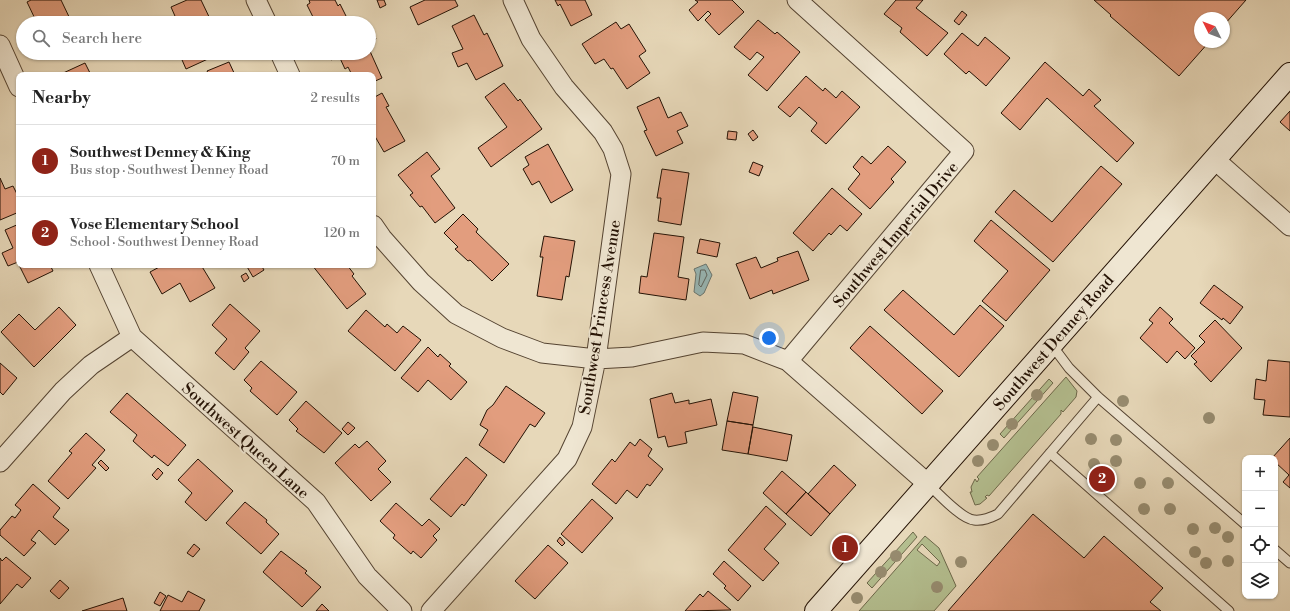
<!DOCTYPE html>
<html lang="en">
<head>
<meta charset="utf-8">
<style>
  body { margin:0; font-family:"Libre Bodoni",serif; background:#f6f6f6; color:#222 }
  .controls { position:absolute; right:12px; bottom:12px; display:grid; overflow:hidden; border-radius:8px; box-shadow:0 1px 3px #0004 }
  .controls button { width:36px; height:36px; display:grid; place-items:center; padding:0; border:0; border-bottom:1px solid #e0e0e0; background:#fff; color:#222; font:20px sans-serif }
  .compass { position:absolute; left:1194px; top:12px; width:36px; height:36px; border-radius:50%; background:#fff; box-shadow:0 1px 3px #0004; rotate:312deg }
  .you { position:absolute; left:769px; top:338px; width:14px; height:14px; margin:-10px; border:3px solid #fff; border-radius:50%; background:#1a73e8; box-shadow:0 0 0 6px #1a73e833 }
  .badge { display:grid; place-items:center; width:26px; height:26px; border-radius:50%; background:#8f2418; color:#fff; font-size:13px; font-weight:700 }
  .pin { position:absolute; translate:-50% -50%; border:2px solid #fff; box-shadow:0 1px 4px #0006 }
  .list { margin:0; padding:0; list-style:none }
  h2 { display:flex; justify-content:space-between; align-items:center; height:52px; margin:0; padding:0 16px; font-size:17px }
  h2 small { font-size:13px; font-weight:400; color:#767676 }
  .list li { display:grid; grid-template-columns:26px 1fr auto; gap:12px; align-items:center; box-sizing:border-box; height:72px; padding:0 16px; border-top:1px solid #e0e0e0 }
  .list b { display:block; font-size:15px; white-space:nowrap }
  .list p { margin:0; font-size:13px; white-space:nowrap; color:#767676 }
  .list em { font-size:13px; font-style:normal; color:#767676 }
  .icon { flex:none; width:22px; height:22px; fill:none; stroke:currentColor; stroke-width:2; stroke-linecap:round; stroke-linejoin:round }
  .map { position:relative; flex:none; width:1290px; height:611px; overflow:hidden }
  .search { position:absolute; background:#fff; box-shadow:0 1px 3px #0004; left:16px; top:16px; width:360px; height:44px; display:flex; align-items:center; gap:10px; box-sizing:border-box; padding:0 14px; border-radius:22px; color:#767676; font-size:15px }
  .panel { position:absolute; background:#fff; box-shadow:0 1px 3px #0004; left:16px; top:72px; width:360px; height:196px; border-radius:8px }
  .map>svg:first-child { display:block }
</style>
</head>
<body>
<div class="map">
<svg width="1290" height="611" viewBox="0 0 1290 611">
  <rect width="100%" height="100%" fill="#e7d8b9"/>
  <filter id="stains"><feTurbulence type="fractalNoise" baseFrequency=".005" numOctaves="4"/><feColorMatrix values="0 0 0 0 .2 0 0 0 0 .09 0 0 0 0 .02 0 0 0 .5 -.17"/></filter>
  <radialGradient id="worn" r=".72"><stop offset=".6" stop-color="#630" stop-opacity="0"/><stop offset="1" stop-color="#630" stop-opacity=".3"/></radialGradient>
  <!-- green -->
  <path fill="#b4bf90" stroke="#6c684a" fill-rule="evenodd" d="M1066 377 1077 391 1076 397 1063 412 1061 410V414L989 496 987 495 985 497 987 498 980 504 975 505 970 492H972L971 487 975 479 977 482 979 479 977 477Z
    M1049 379 1053 383 1004 438 1000 434Z
    M913 532 917 537 872 588 867 583Z
    M925 536 939 548 956 586 934 611H859ZM922 544 940 562 937 566 917 550Z"/>
  <!-- water -->
  <path fill="#98b8b7" stroke="#69756f" d="M706 264 712 275 704 293 700 296 694 292 696 274 694 269Z"/>
  <g fill="none" stroke-linecap="round" stroke-linejoin="round">
    <!-- shore -->
    <path stroke="#5e645e" stroke-width="1" d="M701 270H705L707 275 701 287 699 285Z"/>
  </g>
  <!-- building -->
  <path fill="#e29d7e" stroke="#231104" d="M31 0H61L72 23H41L40 21 37 23 27 2Z
    M187 0H201L212 23H178L171 7Z
    M309 0H335L338 6 340 4 347 18 335 23H316L307 5 310 3Z
    M377 0H384L386 5 380 8Z
    M425 0H455L458 6 418 25 410 7Z
    M555 0H585L592 15 571 26 560 4 558 6Z
    M695 0H732L744 12 719 35 705 20 711 14 708 11 698 21 689 10 698 2Z
    M896 0H923L916 8 948 33 927 56 900 32 902 28 884 14Z
    M1094 0H1246L1224 25V18H1200V42H1209L1179 76 1110 16 1111 15Z
    M962 11 967 15 959 25 954 21Z
    M474 15 484 35 487 33 503 66 476 80 467 63 458 67 452 53 463 49 452 26Z
    M758 20 775 34 777 32 800 52 767 91 748 75 764 57 757 52 750 60 734 47Z
    M616 22 621 29 629 24 646 51 639 56 650 73 627 89 613 68 611 69 604 59 595 64 582 44Z
    M369 24 376 39 369 42Z
    M962 33 978 46 985 37 1010 58 986 86 969 71 966 74 944 54Z
    M369 49 382 78 373 82V75H352L348 67 345 69 339 56 331 60 328 53H369Z
    M179 53H221L186 69Z
    M229 62 235 75H209L207 71Z
    M1045 62 1083 96 1089 89 1101 100 1094 106 1134 143 1117 162 1047 98 1020 130 1001 113Z
    M85 63 91 75H62L61 74Z
    M806 76 823 91 825 88 836 98 842 91 860 107 826 144 811 131 817 123 799 107 790 117 778 107Z
    M504 83 518 101 520 99 542 129 491 167 478 148 507 127 485 97Z
    M382 93 389 106 386 107 405 141 384 152 373 133V98Z
    M659 97 668 118 681 112 688 126 677 131 683 143 656 156 644 131 647 130 637 107Z
    M1290 111V131L1280 122Z
    M753 130 758 137 753 141 748 134Z
    M728 131 737 132 736 140 727 139Z
    M548 144 573 190 551 203 539 181 532 185 523 169 529 165 525 157Z
    M888 146 906 162 891 179 894 182 870 209 848 189 860 174 853 167 862 156 871 164Z
    M427 152 440 169 431 176 455 208 435 223 422 206 420 207 410 195 413 193 398 175Z
    M753 162 763 166 759 176 749 172Z
    M1101 166 1122 184 1053 262 995 212 1014 190 1052 222Z
    M662 169 689 173 681 225 658 221 661 198H657Z
    M0 178 5 189 13 186 19 198V212L0 220Z
    M832 188 862 214 847 231 840 225 831 235 829 233 813 251 793 233Z
    M463 214 478 229 476 232 509 264 492 281 470 260 468 261 455 249 458 247 444 233Z
    M991 220 1050 270 1006 321 982 301 1008 271 974 241Z
    M19 224V264L18 262 8 266 2 253 13 248 5 230Z
    M654 233 684 237 678 277 689 279 686 300 639 293 641 276 647 277Z
    M544 236 575 241 569 277 566 276 562 300 537 296 543 257H540Z
    M700 239 720 243 717 257 697 253Z
    M798 251 809 280 773 294 772 290 750 299 736 264 756 257 761 268 778 261 777 258Z
    M19 265H50L53 271 28 283Z
    M163 265H201L215 288 190 302 180 283 162 294 150 272Z
    M246 265H261L264 270 253 277Z
    M312 265H347L354 274 352 276 366 294 347 309Z
    M246 273 249 278 244 282 241 276Z
    M1214 285 1243 307 1230 324 1223 318 1222 320 1200 303Z
    M903 290 954 335 980 305 1004 326 959 377 884 310Z
    M230 304 260 331 245 348 249 352 234 370 215 353 227 339 212 325Z
    M59 307 76 325 34 367 1 332 19 314 35 330Z
    M1160 307 1173 319 1169 323 1195 348 1185 359 1177 351 1167 363 1140 338 1153 323 1149 320Z
    M366 310 385 327 387 324 397 333 403 326 421 340 395 371 348 331Z
    M1215 320 1242 348 1211 382 1194 364 1197 362 1191 356 1205 342 1199 336Z
    M870 326 943 391 922 414 850 348Z
    M428 347 438 357 440 354 451 364 449 366 467 382 451 400 428 380 418 392 401 378Z
    M1268 360 1290 362V417L1263 415 1265 400 1254 399 1256 379 1266 381Z
    M261 361 297 392 277 415 250 391 252 388 244 380Z
    M0 363 17 378 3 395 0 392Z
    M506 386 545 413 535 427 530 424 504 463 479 445 488 430 480 425 487 410 493 405Z
    M733 392 758 397 753 425 727 421Z
    M127 393 186 445 168 466 154 455 152 458 133 441 137 435 110 412Z
    M672 393 675 403 689 400V404L711 399 717 425 685 432 687 443 668 447 665 436 658 438 650 399Z
    M306 401 342 433 324 453 296 431 298 429 289 420Z
    M727 421 753 425 748 454 722 450Z
    M348 422 355 428 348 435 342 429Z
    M753 427 792 435 787 461 748 454Z
    M86 433 105 450 92 465 96 468 68 499 48 481 72 453 69 451Z
    M1290 438V488L1283 482 1289 475 1275 462V458H1272Z
    M640 439 652 449 648 456 663 469 650 486 647 484 637 498 627 490 616 504 592 484 612 459 615 462 630 442 635 446Z
    M367 441 386 461 378 469 391 482 371 501 335 463 355 444 359 448Z
    M466 457 487 475 467 502 464 506 462 504 451 517 430 499Z
    M198 459 233 491 206 521 185 502 192 493 178 480Z
    M101 460 109 468 106 471 98 463Z
    M834 465 856 485 830 514 808 494Z
    M158 468 163 473 157 480 152 475Z
    M782 471 806 492 786 514 763 493Z
    M33 484 60 508 53 517 69 530 55 545 39 530 31 540 36 543 24 556 0 535V530L12 516 15 518 21 510 15 505Z
    M806 492 830 514 811 536 786 514Z
    M592 499 613 518 582 553 561 534Z
    M245 502 267 520 266 522 279 534 261 554 226 523Z
    M396 503 422 526 429 519 440 529 433 536 437 540 421 558 413 551 411 554 393 538 395 535 380 521Z
    M766 506 786 524 764 549 779 563 763 581 728 550Z
    M1033 514 1084 558 1104 536 1163 588 1150 602 1161 611H948Z
    M560 537 565 543 562 546 557 541Z
    M194 544 200 549 193 557 187 553Z
    M548 545 568 563 535 599 515 581Z
    M281 551 307 571 305 573 321 587 302 607 263 572Z
    M6 557 31 578 22 588 17 584 0 604V558L2 561Z
    M724 561 751 586 738 601 724 588 726 586 713 574Z
    M60 580 69 588 59 599 50 591Z
    M188 591 205 600 199 611H160L168 595 182 602Z
    M708 591 731 610 685 611 700 594 703 597Z
    M160 592 166 596 160 606 154 603Z
    M123 598 127 611H82Z
    M322 604 329 611H316Z"/>
  <g fill="none" stroke-linecap="round" stroke-linejoin="round">
    <defs>
      <path id="lane" d="M1051 344 1069 368 1098 397 1245 524
        M1050 453 1229 611
        M928 484C938 493 961 519 974 520 983 521 990 518 998 514L1098 397
        M1275 550 1290 563"/>
      <path id="street" d="M256 0 267 23
        M0 45 19 87
        M280 53 290 75
        M1214 159 1290 226
        M373 225 382 238 421 282 456 314 502 338 542 353 596 359 632 357 703 342 744 344 788 361 928 484
        M99 265 132 337 316 502 367 576 402 611
        M788 361 964 151 797 0
        M0 462 63 391 91 365 132 337
        M431 611 567 459 582 427 596 359 621 174 613 149 603 132 564 87 531 39 513 0"/>
      <path id="secondary" d="M816 611 1290 74"/>
    </defs>
    <!-- lane casing -->
    <use href="#lane" stroke="#544331" stroke-width="11"/>
    <!-- street casing -->
    <use href="#street" stroke="#544331" stroke-width="21"/>
    <!-- secondary casing -->
    <use href="#secondary" stroke="#231104" stroke-width="24"/>
    <!-- lane -->
    <use href="#lane" stroke="#efe6d2" stroke-width="9"/>
    <!-- street -->
    <use href="#street" stroke="#efe6d2" stroke-width="19"/>
    <!-- secondary -->
    <use href="#secondary" stroke="#efe6d2" stroke-width="22"/>
  </g>
  <!-- trees -->
  <g fill="#978c70">
    <circle cx="1037" cy="395" r="6"/>
    <circle cx="1123" cy="401" r="6"/>
    <circle cx="1209" cy="418" r="6"/>
    <circle cx="1012" cy="424" r="6"/>
    <circle cx="1091" cy="439" r="6"/>
    <circle cx="1116" cy="440" r="6"/>
    <circle cx="993" cy="445" r="6"/>
    <circle cx="978" cy="461" r="6"/>
    <circle cx="1116" cy="461" r="6"/>
    <circle cx="1094" cy="464" r="6"/>
    <circle cx="1140" cy="483" r="6"/>
    <circle cx="1168" cy="483" r="6"/>
    <circle cx="1144" cy="509" r="6"/>
    <circle cx="1170" cy="509" r="6"/>
    <circle cx="1215" cy="528" r="6"/>
    <circle cx="1193" cy="529" r="6"/>
    <circle cx="1228" cy="537" r="6"/>
    <circle cx="1195" cy="552" r="6"/>
    <circle cx="896" cy="556" r="6"/>
    <circle cx="1228" cy="561" r="6"/>
    <circle cx="961" cy="562" r="6"/>
    <circle cx="1206" cy="563" r="6"/>
    <circle cx="881" cy="572" r="6"/>
    <circle cx="937" cy="587" r="6"/>
    <circle cx="857" cy="598" r="6"/>
  </g>
  <g text-anchor="middle" stroke-width="3.5" stroke-linejoin="round" paint-order="stroke">
    <!-- street labels -->
    <g font-size="16" fill="#231104" stroke="#efe6d2">
      <text transform="translate(895 234) rotate(-50)" y="6">Southwest Imperial Drive</text>
      <text transform="translate(599 317) rotate(-81)" y="6">Southwest Princess Avenue</text>
      <text transform="translate(1053 342) rotate(-49)" y="6">Southwest Denney Road</text>
      <text transform="translate(246 440) rotate(42)" y="6">Southwest Queen Lane</text>
    </g>
  </g>
  <rect width="100%" height="100%" filter="url(#stains)"/>
  <rect width="100%" height="100%" fill="url(#worn)"/>
</svg>
<div class="controls">
<button>+</button>
<button>−</button>
<button><svg class="icon" aria-label="locate" viewBox="0 0 24 24"><circle cx="12" cy="12" r="6"/><path d="M12 2v4M12 18v4M2 12h4M18 12h4"/></svg></button>
<button><svg class="icon" aria-label="layers" viewBox="0 0 24 24"><path d="M12 4l9 5-9 5-9-5zM3 14l9 5 9-5"/></svg></button>
</div>
<svg class="compass" viewBox="-18 -18 36 36"><path d="M0-13l5 13h-10z" fill="#e53935"/><path d="M0 13l5-13h-10z" fill="#767676"/></svg>
<div class="you"></div>
<div class="pin badge" style="left:845px;top:548px">1</div>
<div class="pin badge" style="left:1102px;top:479px">2</div>
<div class="search"><svg class="icon" aria-label="search" viewBox="0 0 24 24"><circle cx="10" cy="10" r="6"/><path d="M15 15l6 6"/></svg>Search here</div>
<section class="panel">
<h2>Nearby<small>2 results</small></h2>
<ul class="list">
<li><span class="badge">1</span><div><b>Southwest Denney &amp; King</b><p>Bus stop · Southwest Denney Road</p></div><em>70 m</em></li>
<li><span class="badge">2</span><div><b>Vose Elementary School</b><p>School · Southwest Denney Road</p></div><em>120 m</em></li>
</ul>
</section>
</div>
</body>
</html>
